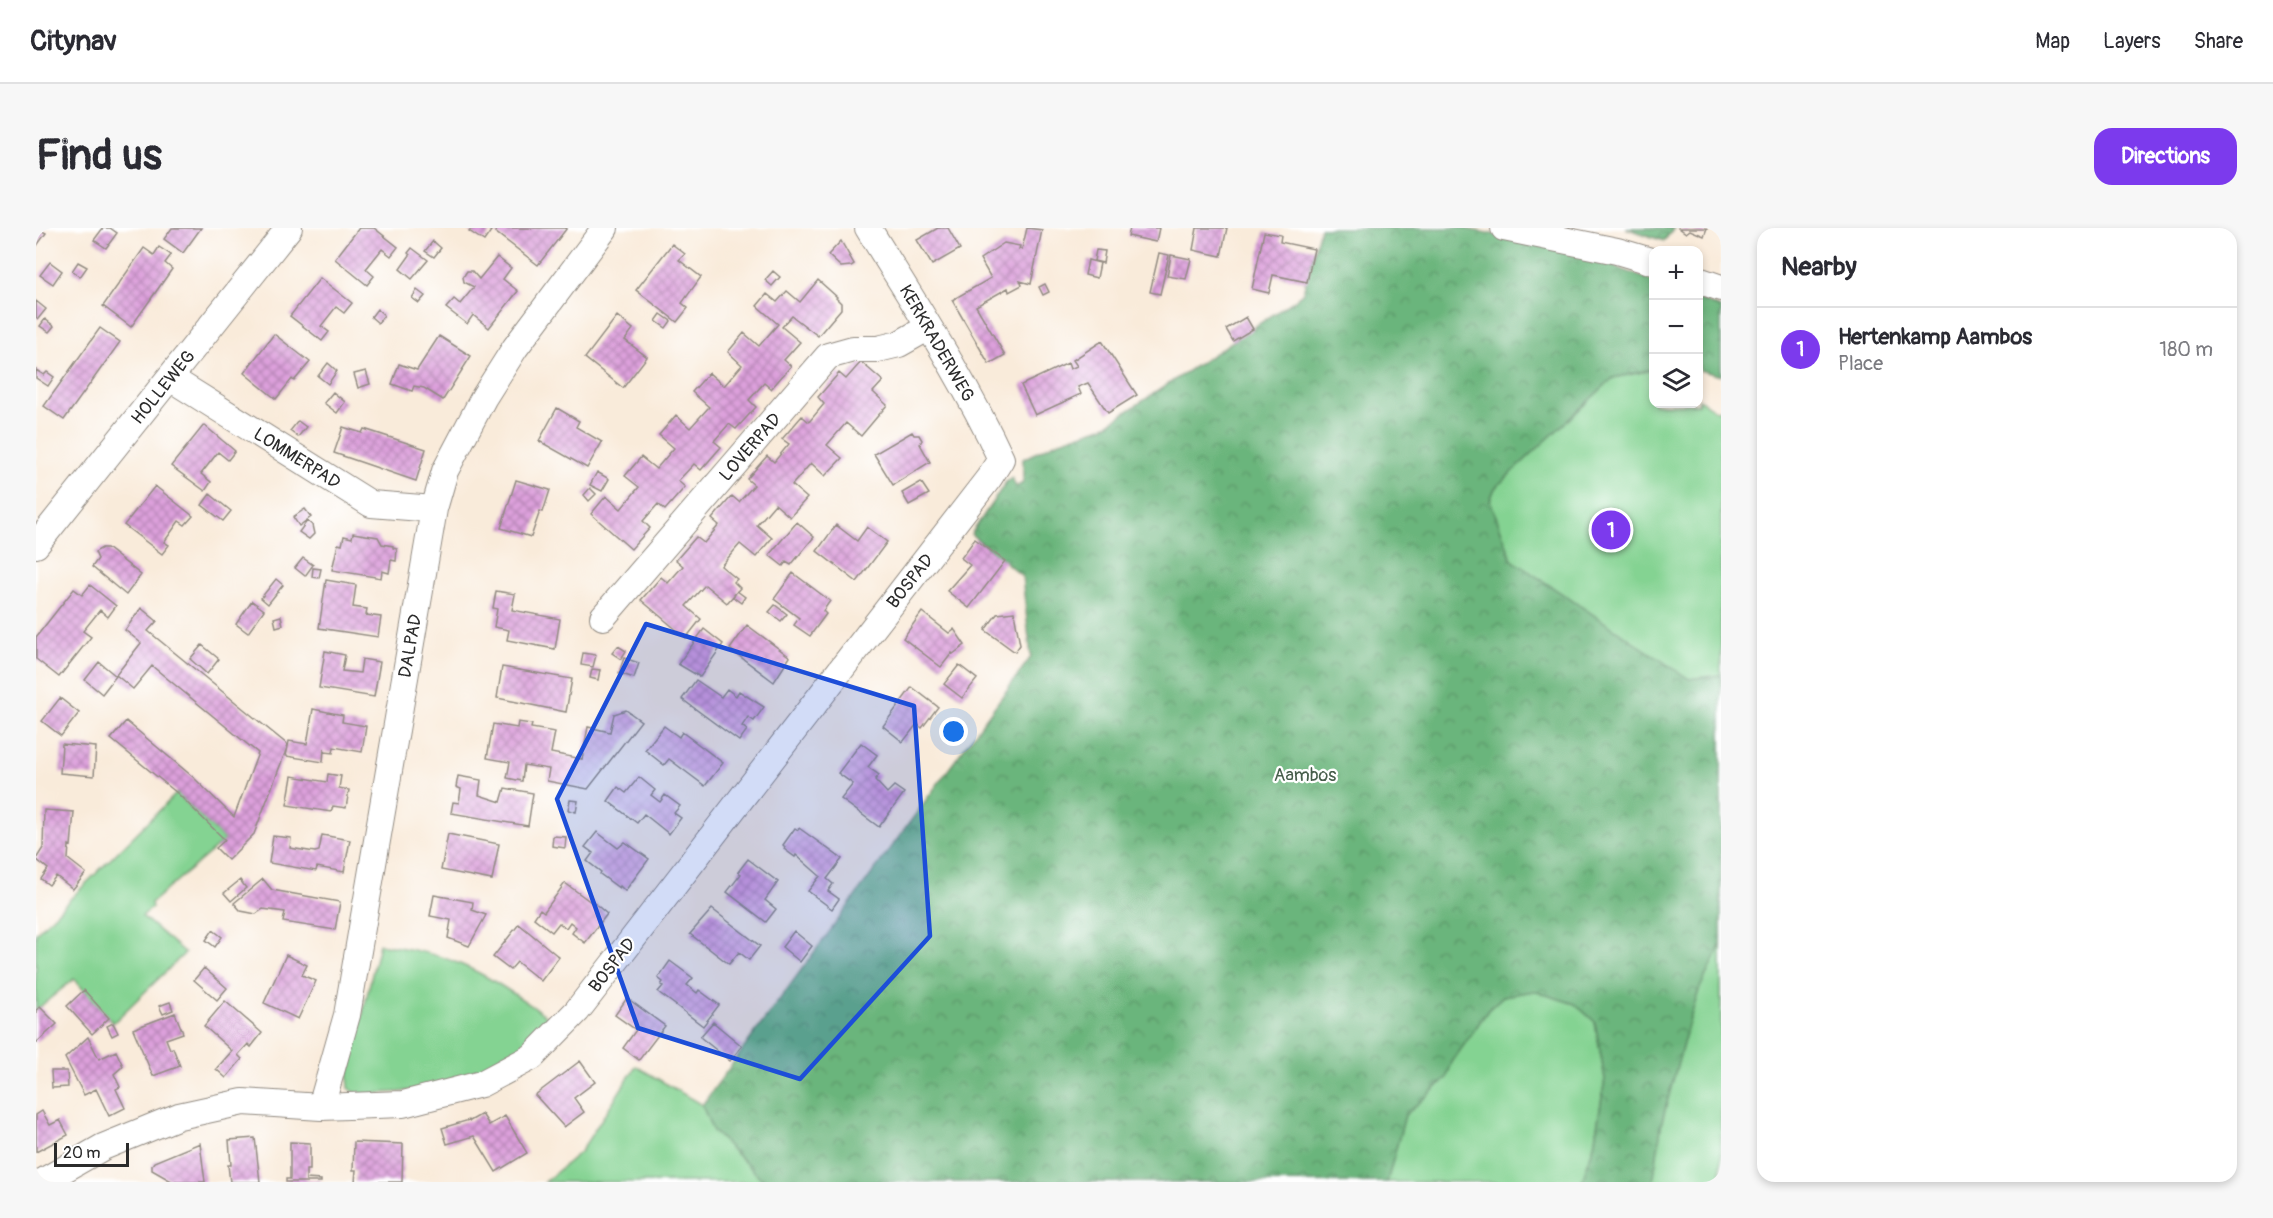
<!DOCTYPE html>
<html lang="en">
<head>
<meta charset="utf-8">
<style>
  body { margin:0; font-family:Pangolin,sans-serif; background:#f7f7f7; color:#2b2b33 }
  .controls { position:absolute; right:18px; top:18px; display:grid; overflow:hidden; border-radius:12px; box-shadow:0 3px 9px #0003 }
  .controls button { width:54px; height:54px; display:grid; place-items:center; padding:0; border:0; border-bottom:2px solid #e1e1e2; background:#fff; color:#2b2b33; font:30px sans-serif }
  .scale { position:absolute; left:18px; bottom:15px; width:75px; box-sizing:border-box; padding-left:6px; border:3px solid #2b2b2b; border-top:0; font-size:16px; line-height:21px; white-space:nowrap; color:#2b2b2b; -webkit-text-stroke:4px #fff; paint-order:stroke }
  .you { position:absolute; left:918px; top:504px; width:21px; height:21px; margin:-15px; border:4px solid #fff; border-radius:50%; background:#1a73e8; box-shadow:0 0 0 9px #1a73e833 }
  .badge { display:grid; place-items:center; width:39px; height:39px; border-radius:50%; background:#7c3aed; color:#fff; font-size:20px; font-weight:700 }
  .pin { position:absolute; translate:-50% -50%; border:3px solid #fff; box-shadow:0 2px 6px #0006 }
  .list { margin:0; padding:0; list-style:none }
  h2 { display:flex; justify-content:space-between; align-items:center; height:78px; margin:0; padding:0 24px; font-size:26px }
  h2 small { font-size:20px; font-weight:400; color:#7c7c81 }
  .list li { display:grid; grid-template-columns:39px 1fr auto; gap:18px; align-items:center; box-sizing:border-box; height:84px; padding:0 24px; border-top:2px solid #e1e1e2 }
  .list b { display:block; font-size:22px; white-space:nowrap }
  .list p { margin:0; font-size:20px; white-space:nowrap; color:#7c7c81 }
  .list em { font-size:20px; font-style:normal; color:#7c7c81 }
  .icon { flex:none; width:33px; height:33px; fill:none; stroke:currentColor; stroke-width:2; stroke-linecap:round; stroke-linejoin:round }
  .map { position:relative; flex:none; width:1685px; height:954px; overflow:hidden; border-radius:18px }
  header { display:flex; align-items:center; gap:36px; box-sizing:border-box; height:84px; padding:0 30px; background:#fff; border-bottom:2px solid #e1e1e2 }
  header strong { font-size:28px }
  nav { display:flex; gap:33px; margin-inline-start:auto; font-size:21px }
  .intro { display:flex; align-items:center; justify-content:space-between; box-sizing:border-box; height:144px; padding:0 36px }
  h1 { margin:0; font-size:42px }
  .button { padding:15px 27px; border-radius:18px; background:#7c3aed; color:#fff; font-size:21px; font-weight:700 }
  main { display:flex; gap:36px; padding:0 36px }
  aside { flex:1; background:#fff; border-radius:18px; box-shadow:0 3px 9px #0003 }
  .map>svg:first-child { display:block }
</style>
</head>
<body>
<header>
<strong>Citynav</strong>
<nav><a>Map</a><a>Layers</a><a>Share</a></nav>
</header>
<div class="intro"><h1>Find us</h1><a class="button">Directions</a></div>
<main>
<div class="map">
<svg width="1685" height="954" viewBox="0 0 1685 954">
  <defs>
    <pattern id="forest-crowns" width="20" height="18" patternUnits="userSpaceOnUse" patternTransform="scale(1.5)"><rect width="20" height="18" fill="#6bb57c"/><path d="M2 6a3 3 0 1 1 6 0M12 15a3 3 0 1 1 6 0" fill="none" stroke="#589366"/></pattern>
    <pattern id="building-cross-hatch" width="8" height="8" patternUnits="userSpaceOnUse" patternTransform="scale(1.5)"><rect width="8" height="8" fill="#dda0dc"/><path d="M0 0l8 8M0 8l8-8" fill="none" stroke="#b383b3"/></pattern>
  </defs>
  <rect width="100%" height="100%" fill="#fff"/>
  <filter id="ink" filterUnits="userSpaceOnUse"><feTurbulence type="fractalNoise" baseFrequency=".0167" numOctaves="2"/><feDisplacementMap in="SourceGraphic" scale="12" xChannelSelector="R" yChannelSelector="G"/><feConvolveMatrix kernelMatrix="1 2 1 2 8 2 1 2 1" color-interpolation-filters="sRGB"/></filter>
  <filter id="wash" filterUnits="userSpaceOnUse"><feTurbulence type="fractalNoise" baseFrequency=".008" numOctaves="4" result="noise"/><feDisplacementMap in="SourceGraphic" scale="24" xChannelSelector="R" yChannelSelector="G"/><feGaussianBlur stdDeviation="1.35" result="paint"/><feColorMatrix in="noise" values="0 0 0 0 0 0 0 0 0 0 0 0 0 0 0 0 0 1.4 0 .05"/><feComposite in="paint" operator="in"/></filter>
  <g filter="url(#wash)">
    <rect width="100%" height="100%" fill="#f9ebda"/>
    <!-- grass -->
    <path fill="#84d392" stroke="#587f5e" stroke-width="1.5" d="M1617 142 1618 176H1662L1663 171 1681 183 1685 181V447L1653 451 1476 332 1454 272 1459 260 1577 150Z
      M141 565 189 612 115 675 116 680 106 688 149 725 77 795 38 751 0 782V705Z
      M343 716C369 720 399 725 424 736 458 750 489 774 520 794L502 810 466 834 415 856 364 864 321 866 313 860 312 849Z
      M1685 716V954H1617L1626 893 1652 797 1663 762Z
      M1498 763 1539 776 1559 794 1569 851 1558 917 1546 954H1351L1369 887 1410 851 1416 834 1452 782 1467 768Z
      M600 838 666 877 677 903 729 954H509L545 923Z"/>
    <!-- forest -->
    <path fill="url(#forest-crowns)" stroke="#4b7054" stroke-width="1.5" d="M1284 0H1425L1526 19 1617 53V141L1577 150 1459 260 1454 272 1476 332 1653 451 1685 447V716L1663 762 1652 797 1626 893 1617 954H1546L1558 917 1569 851 1559 794 1539 776 1498 763 1467 768 1452 782 1416 834 1410 851 1369 887 1351 954H729L677 903 666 877 995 429 986 348 935 306 970 254 976 250 980 259 987 255V231L1021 214 1069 198 1259 72 1267 64Z
      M1590 0H1638L1628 13Z
      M1662 71 1685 80V148L1663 142Z"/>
    <g id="blocks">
      <!-- building -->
      <path fill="url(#building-cross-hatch)" d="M0 0 10 5 0 19Z
        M67 0H74L81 5 70 20 58 12Z
        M136 0H165L147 25 128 11Z
        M323 0H338L362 19 355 28 346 21 330 41 338 48 331 57 299 31Z
        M436 0H450L455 3 448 13 433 3Z
        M462 0H531L502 37 459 4Z
        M902 0H912L924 21 896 37 881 12Z
        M991 0 1006 2 995 56 984 53 986 57 973 64 972 60 940 78 969 127 953 136 916 72 955 50 944 31 968 15 984 18 983 21H986Z
        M1094 0H1123L1120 14 1092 8Z
        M1161 0H1191L1185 28 1157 22Z
        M1643 0H1671L1668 8 1654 2 1650 5Z
        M1228 4 1245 7 1244 14 1278 21 1271 54 1237 47 1233 65 1216 61Z
        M397 13 405 20 398 29 389 23Z
        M805 13 818 36 815 38 805 39 792 27Z
        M636 16 649 26 643 32 665 49 646 75 652 80 641 94 600 62Z
        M123 19 135 27 129 35 136 41 95 99 67 78 108 20 118 27Z
        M376 20 392 32 376 51 364 41 374 27 372 25Z
        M1060 22 1069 23 1067 35 1058 33Z
        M1123 25 1133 27 1124 66 1114 64Z
        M1135 27 1155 31 1150 51 1131 48Z
        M461 29 475 40 467 51 482 63 453 100 437 87 431 96 410 80 418 71 424 76 438 59 428 54 427 49 431 43H436L443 51Z
        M1052 32 1064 35 1061 50 1049 47Z
        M14 34 26 43 17 56 4 47Z
        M42 34 51 39 44 49 36 43Z
        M737 43 744 49 736 58 729 52Z
        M284 50 316 75 308 85 300 79 285 98 293 104 286 113 254 88Z
        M782 52 801 69 800 70 805 75V81L782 108 756 88 746 99 764 114 748 132 755 138 735 161 728 155 713 172 720 179 700 201 693 196 678 213 685 219 665 242 658 236 642 253 649 259 629 282 622 276 607 293 614 300 595 321 555 286 570 268 585 281 603 259 589 248 605 229 620 241 638 220 623 207 640 187 654 200 673 179 656 164 673 145 688 158 706 137 692 124 708 105 723 118 742 96 721 78 731 66 741 74 751 63 764 74Z
        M1009 56 1013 64 1007 67 1003 59Z
        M381 62 389 68 383 75 376 70Z
        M0 73 10 81 2 91 0 89Z
        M341 81 348 87 342 95 335 89Z
        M625 86 635 93 630 100 620 93Z
        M581 88 597 101 589 112 611 129 587 160 549 130Z
        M1210 89 1217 101 1197 113 1190 101Z
        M9 91 18 98 13 104 4 98Z
        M64 100 84 114 28 192 8 178Z
        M238 106 274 134 258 153 256 151 240 171 208 145Z
        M403 108 435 128 407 172 388 160 378 158 376 163 356 156 363 136 381 142Z
        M1066 113 1101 167 1072 185 1052 155 1042 159 1045 166 999 187 985 157 1032 135 1034 141 1041 138 1037 132Z
        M825 134 847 153 837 164 851 177 825 208 810 195 791 217 806 230 789 248 775 235 756 257 771 270 754 289 739 276 721 297 736 310 720 329 704 316 685 338 701 351 698 354 704 360 691 375 669 357 650 378 665 391 650 410 605 372 625 349 632 355 647 338 640 332 660 309 668 315 683 297 676 291 696 268 703 274 718 257 711 251 731 228 738 234 753 216 746 211 766 188 773 194 788 176 782 169 803 145 810 151Z
        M292 135 301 143 292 156 282 148Z
        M0 142 8 147 11 144 18 149 12 158 0 150Z
        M330 143 334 156 322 160 318 146Z
        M297 164 309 174 301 185 288 175Z
        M521 180 543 193 540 199 566 214 551 240 503 213Z
        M262 193 270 199 262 209 254 203Z
        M168 197 199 223 192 232 182 224 165 246 175 254 169 263 135 238Z
        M307 199 326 205 328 201 390 221 380 253 298 225Z
        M876 204 878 207H883L886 212 884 216 894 234 857 257 838 226Z
        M561 244 573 251 566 263 554 257Z
        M480 252 514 262 507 284 504 283 495 309 465 300Z
        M885 254 893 266 873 277 866 265Z
        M119 258 157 288 149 297 143 293 136 303 128 314 133 317 126 326 88 297Z
        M554 260 560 266 553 273 548 267Z
        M174 266 195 283 187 293 166 277Z
        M269 281 275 289 263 298 257 289Z
        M271 293 276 297 278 306 273 311 263 304Z
        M761 294 778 309 755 337 750 334 747 338 733 327Z
        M800 297 821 313 831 299 851 314 821 354 781 323Z
        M317 305 342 309 346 316 357 318V320L361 321 360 333 355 332 353 345 346 343 345 350 296 342 302 316 306 317 308 308 316 310Z
        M939 311 969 333 933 380 911 363 934 337 925 330Z
        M66 320H71L105 347 90 367 56 339 62 331 59 324Z
        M267 330 277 337 269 348 259 340Z
        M277 340 285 341 283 350 276 349Z
        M757 345 794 373 787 383 790 386 774 408 758 397 763 390 738 371Z
        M240 351 247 357 232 376 225 370Z
        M290 352 320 357 317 379 331 381 330 387 345 389 342 409 283 400Z
        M54 357 80 378 72 389 64 382 47 403 55 409 23 449 0 431V409L38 361 46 367Z
        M460 363 479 366 476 382 524 391 519 421 471 412 473 402 458 399 461 381 457 380Z
        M701 363 709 369 705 375 697 369Z
        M216 373 228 382 212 405 200 396Z
        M739 377 751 386 745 393 733 384Z
        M105 380 121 393 112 403 252 517 218 606 192 632 180 620 189 612 141 565 75 511 90 493 157 549 198 589 222 525 116 438 97 461 80 447 105 415 89 402Z
        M886 384 913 405 918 401 929 417 917 426 916 425 905 439 867 410Z
        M978 384 984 417 979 424 949 402 961 386Z
        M245 388 247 397 240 399 238 390Z
        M711 397 754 429 738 454 694 421Z
        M668 401 687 416 664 449 642 436Z
        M166 417 183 431 171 446 154 431Z
        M582 418 590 423 585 431 576 425Z
        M289 423 309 427 306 443 324 445 326 431 344 434 338 469 283 460Z
        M547 425 560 427 557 439 545 437Z
        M588 430 603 435 598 450 583 445Z
        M63 434 80 448 66 466 49 452Z
        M923 437 941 451 926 470 908 456Z
        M466 439 536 451 530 484 461 470Z
        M556 441 564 442 562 452 554 450Z
        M660 452 685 469 691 461 700 468 703 463 728 479 718 493 712 489 706 498 711 502 703 513 646 471Z
        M876 459 902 479 886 500 881 496 867 514 847 498Z
        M24 470 43 485 25 508 6 493Z
        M277 481 307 487 306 494 330 498 326 524 298 519 297 525 289 524 288 520 287 534 250 528 253 513 271 516Z
        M590 482 605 493 552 561 511 553 513 541 488 537 486 553 471 550 474 534 451 530 457 496 481 500 482 494 496 496 495 500 519 504 515 525 546 531 552 499 574 504 578 486Z
        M628 498 643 509 646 504 687 535 669 558 633 531 628 537 609 522Z
        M825 515 841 527 832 539 843 547 839 552 851 565 858 558 868 565 843 599 805 571 817 556 802 545Z
        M26 516 60 519 58 548 24 545Z
        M292 546 305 548 303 560 313 562 310 580 297 578 295 584 251 577 256 548 291 554Z
        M422 548 445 552 443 567 465 574 469 560 497 565 492 598 415 585 417 574 423 575 425 561 420 559Z
        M603 549 619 562 615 567 624 574 629 567 644 578 638 585 645 590 633 606 608 586 601 595 572 573 582 559 590 565Z
        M534 572 542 573 540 584 532 582Z
        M8 582 38 584 35 618 33 617 32 631 50 645 37 661 20 648 13 657 5 651 12 641 0 631 7 620Z
        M759 600 762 602 763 600 806 631 791 651 797 656 792 663 803 671 796 681 772 663 784 648 760 627 759 629 748 621 749 619 747 617Z
        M561 604 582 620 589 614 613 631 589 663 584 658 583 660 564 646 565 644 551 633 557 625 549 619Z
        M412 606 463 616 456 652 405 642Z
        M286 607 314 612 308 644 281 639 280 643 233 635 237 608 255 610 254 620 279 624 283 623Z
        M517 608 530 609 529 620 516 618Z
        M712 631 742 654 729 672 740 681 730 694 691 664 705 646 702 644Z
        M227 651 236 662 304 674 299 702 247 694 249 684 227 681 220 686 205 683 198 675Z
        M204 652 210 660 195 673 188 665Z
        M529 655 555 674 556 673 571 686 549 715 536 705 540 699 534 694 530 700 523 695 516 704 498 690 504 681 508 684Z
        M398 667 437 674 436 682 450 687 433 718 412 710 415 692 394 688Z
        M676 681 724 718 713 732 703 724 693 736 654 706Z
        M483 696 523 729 505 753 481 734 474 742 457 729Z
        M177 702 186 709 179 719 170 712Z
        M758 703 776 718 764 734 746 719Z
        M250 727 271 737 266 747 280 753 262 791 228 775Z
        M634 733 657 750 651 757 661 765 663 762 683 777 667 798 622 764 627 758 625 757 627 754 622 750Z
        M168 740 191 760 181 772 158 752Z
        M48 762 73 790 56 806 31 778Z
        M591 770 629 798 603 832 587 820 600 802 579 787Z
        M189 773 226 805 215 819 212 816 202 827 206 831 190 850 180 841 196 823 168 798Z
        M134 774 137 782 127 786 123 778Z
        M4 779 21 796 0 815V782Z
        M139 785 147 805 130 811 134 821 137 820 144 838 117 848 97 801Z
        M677 794 706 818 694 833 664 809Z
        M77 795 82 805 76 808 71 798Z
        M52 809 63 831 80 823 87 838 78 846 84 859 80 861 89 880 73 888 60 861 48 867 29 830Z
        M544 833 559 854 538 870 548 884 528 899 499 867Z
        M15 843H31L32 859 16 860Z
        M6 883 14 897 24 892 32 907 0 924V887Z
        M446 886 453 897 469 888 491 925 460 944 438 908 411 916 406 900 433 892 434 893Z
        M219 910 224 954H194L192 937H195L193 912Z
        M254 914 274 915V942H270V951L285 952V954H250V951H254Z
        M318 914 367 916 366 954H319L320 942H317Z
        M164 915 169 954H137L116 942V937L118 934Z"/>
    </g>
  </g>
  <g filter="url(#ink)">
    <use href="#blocks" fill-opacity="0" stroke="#928b82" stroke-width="1.5"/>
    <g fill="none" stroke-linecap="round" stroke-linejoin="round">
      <defs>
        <path id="minor" d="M1468 0 1581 23 1618 34
          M1662 52 1685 60
          M134 150 335 276 398 281
          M0 317 253 0
          M567 389 792 128 817 121H842L863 116 893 99
          M285 879 311 787 398 281 409 243 448 169 479 120 569 0
          M6 954 67 919 143 888 207 874 285 879 367 876 445 856 496 829 541 783 953 250 965 231C928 151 878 75 832 0"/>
      </defs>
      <!-- minor casing -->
      <use href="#minor" stroke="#928b82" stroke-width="28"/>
      <!-- minor -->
      <use href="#minor" stroke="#fff" stroke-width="26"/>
    </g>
  </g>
  <!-- marked area -->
  <path fill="#1d4ed8" fill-opacity="0.2" stroke="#1d4ed8" stroke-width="4.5" stroke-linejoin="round" d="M610 396 878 478 894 708 764 851 602 800 521 571Z"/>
  <g text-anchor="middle" stroke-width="4.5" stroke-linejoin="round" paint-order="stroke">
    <!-- street labels -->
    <g font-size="18" fill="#2b2b2b" stroke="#fff">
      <text transform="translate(901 115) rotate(60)" y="6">KERKRADERWEG</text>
      <text transform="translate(127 159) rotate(-51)" y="6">HOLLEWEG</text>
      <text transform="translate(714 219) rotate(-49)" y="6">LOVERPAD</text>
      <text transform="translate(261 230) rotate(32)" y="6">LOMMERPAD</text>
      <text transform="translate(874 353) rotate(-52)" y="6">BOSPAD</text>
      <text transform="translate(374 418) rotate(-80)" y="6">DALPAD</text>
      <text transform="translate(576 737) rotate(-52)" y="6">BOSPAD</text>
    </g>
    <!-- park labels -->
    <g font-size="18" fill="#465d4a" stroke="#fff">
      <text x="1269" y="553">Aambos</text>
    </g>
  </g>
</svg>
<div class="controls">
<button>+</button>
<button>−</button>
<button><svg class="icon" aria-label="layers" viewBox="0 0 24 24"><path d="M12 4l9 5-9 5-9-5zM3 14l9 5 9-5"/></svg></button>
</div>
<div class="scale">20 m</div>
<div class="you"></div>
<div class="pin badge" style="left:1575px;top:302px">1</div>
</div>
<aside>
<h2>Nearby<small></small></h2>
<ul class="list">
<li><span class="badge">1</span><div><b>Hertenkamp Aambos</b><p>Place</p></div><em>180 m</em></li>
</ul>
</aside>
</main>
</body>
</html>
